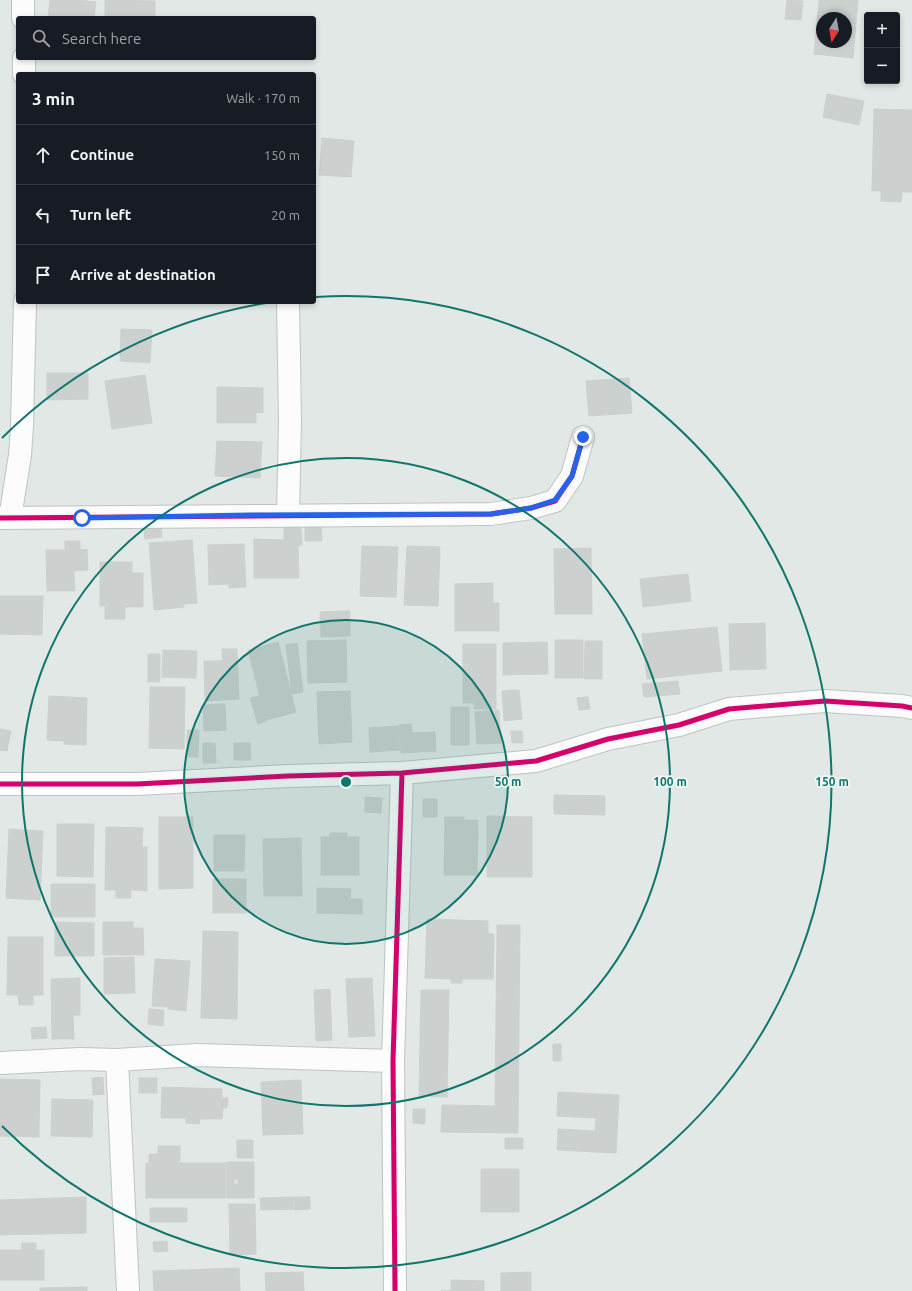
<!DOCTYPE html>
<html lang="en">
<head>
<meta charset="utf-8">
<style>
  body { margin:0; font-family:Ubuntu,sans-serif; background:#242831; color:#f1f3f6 }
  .controls { position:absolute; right:12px; top:12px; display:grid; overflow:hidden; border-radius:4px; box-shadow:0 2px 6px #0003 }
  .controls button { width:36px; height:36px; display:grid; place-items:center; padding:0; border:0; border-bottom:1px solid #363941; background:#171b24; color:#f1f3f6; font:20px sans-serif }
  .compass { position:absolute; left:816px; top:12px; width:36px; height:36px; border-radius:50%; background:#171b24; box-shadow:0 2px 6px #0003; rotate:191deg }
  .stop { position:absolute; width:12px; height:12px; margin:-9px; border:3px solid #2563eb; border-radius:50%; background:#fff }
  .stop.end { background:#2563eb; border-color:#fff; box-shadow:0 1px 4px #0008 }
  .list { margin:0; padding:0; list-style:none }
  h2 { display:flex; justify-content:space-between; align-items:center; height:52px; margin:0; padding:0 16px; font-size:17px }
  h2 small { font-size:13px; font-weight:400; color:#9ea1a6 }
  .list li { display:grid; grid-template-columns:26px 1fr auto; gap:12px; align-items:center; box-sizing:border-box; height:60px; padding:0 16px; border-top:1px solid #363941 }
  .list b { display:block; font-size:15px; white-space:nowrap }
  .list em { font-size:13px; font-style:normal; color:#9ea1a6 }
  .icon { flex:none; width:22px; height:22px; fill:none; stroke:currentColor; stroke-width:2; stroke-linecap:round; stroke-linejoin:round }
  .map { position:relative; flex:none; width:912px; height:1291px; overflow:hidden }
  .search { position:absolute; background:#171b24; box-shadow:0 2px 6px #0003; left:16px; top:16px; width:300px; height:44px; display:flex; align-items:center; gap:10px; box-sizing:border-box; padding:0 14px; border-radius:4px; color:#9ea1a6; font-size:15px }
  .panel { position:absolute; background:#171b24; box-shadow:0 2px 6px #0003; left:16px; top:72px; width:300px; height:232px; border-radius:4px }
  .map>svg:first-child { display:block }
</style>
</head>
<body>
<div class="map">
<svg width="912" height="1291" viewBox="0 0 912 1291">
  <rect width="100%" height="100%" fill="#e2e8e5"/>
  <!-- building -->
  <path fill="#ccd1cf" stroke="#cbd1ce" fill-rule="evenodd" d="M50 0H78L96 2 94 18H48Z
    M105 0 155 1V18H105Z
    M787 0 803 1 801 20 785 19Z
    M819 0H858L853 58 814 54ZM822 18H846V42H822Z
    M827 94 864 101 859 125 823 117Z
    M874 109 912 110V192H902L901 202 881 201V191H872Z
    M322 138 354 141 351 177 319 175Z
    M121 329 152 330 150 363 120 361Z
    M47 373H88V399L47 400Z
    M145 375 152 423 112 429 105 381Z
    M629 378 632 413 589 416 586 381Z
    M217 387 263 388V413L256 412V423H217Z
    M217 441 262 442 260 478 215 476Z
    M305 522H321L322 541H305Z
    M161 525 162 537 145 539 144 527Z
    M284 527 301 528 302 545H298L299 578H254V539L284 540Z
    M192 540 197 603 184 604V607L154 610 149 543Z
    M65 541H80V550L87 549 88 570 74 571 75 591H47L46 550H65Z
    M244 544 246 587 229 588V584L209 585 208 545Z
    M362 546 398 547 396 597 360 596Z
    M407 546 440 547 438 606 404 605Z
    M591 548 592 614H555L554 549Z
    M100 562H132V573H143V607H125V619H105V606H100Z
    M688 574 691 601 643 607 640 579Z
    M493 583V603H499V631H455V584Z
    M0 596H43L42 635 0 634Z
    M350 611V636L321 637 320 612Z
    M765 623 766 669 730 670 729 624Z
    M717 627 722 671 647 679 642 634Z
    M346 640 347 682 308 683 307 641Z
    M555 640H583V678H555Z
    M585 641H602V679H584Z
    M278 642 296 712 266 720 248 650Z
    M547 642 548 674 503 675V643Z
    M297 643 303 692 292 694 286 645Z
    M463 644H496V709H474V703H463Z
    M222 649H237L239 699 205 701 204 661H223Z
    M163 650 197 651 196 678 162 677Z
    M148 654H160V682H148Z
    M678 681 680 694 644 697 642 684Z
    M150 687H185L184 749 149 748Z
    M519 690 522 719 504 721 502 691Z
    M350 691 352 742 319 744 317 692Z
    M49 696 87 698 86 745 64 744V741L47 740Z
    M259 696 266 721 258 724 250 698Z
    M588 697 590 709 579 710 577 698Z
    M225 704 226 730 204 731 203 705Z
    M451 707H469V745H451Z
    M499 710 501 743 477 744 475 712Z
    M411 724 412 733 435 732 436 751 401 753 399 725Z
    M398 726 400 750 370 752 369 728Z
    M0 729 11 731 7 751 0 750Z
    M187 730H199L198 757H187Z
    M511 731H522L523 743H512Z
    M203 743H215L216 763H203Z
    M234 743H250L251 760H234Z
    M554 795 605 796V815L554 814Z
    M365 797 382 798 381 813 365 812Z
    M423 799H437V817H423Z
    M487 816 532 817V877H487Z
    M159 817H193V888L159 889Z
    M445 817H464V820H478L477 875H444Z
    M57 824H94L93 877 57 876Z
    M106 827 143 828 142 847H147V891L131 890V898H116V890H105Z
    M9 829 43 831 40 900 6 898Z
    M330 833H347V837H359V875H321V837H330Z
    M214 835H245L244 871H214Z
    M301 838 302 896H264L263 839Z
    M213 879H246V913H213Z
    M51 884H95V917H51Z
    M317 888 351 889 350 899H362V914L317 913Z
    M427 919 488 921V933L494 934 493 979H462V983H451V979L425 978Z
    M55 922 94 923V956H55Z
    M103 922H133V928H143L144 955H103Z
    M497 925H520L518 1133 441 1132 442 1105 495 1106Z
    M203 931 238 932 237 1019 201 1018Z
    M8 937H43V995H33V1005H19L18 995H7Z
    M134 957 135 993 104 994V958Z
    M155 959 190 961 186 1011 168 1009V1007L152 1006Z
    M80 978V1015H73L74 1039H52L51 979Z
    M372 978 375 1036 349 1037 346 979Z
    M330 989 332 1040 316 1041 314 990Z
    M421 990H449L447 1097 419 1096Z
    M149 1009 164 1010 163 1026 148 1024Z
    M46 1027 47 1038 32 1039 31 1028Z
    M553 1044H561V1061H553Z
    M103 1077 104 1094 93 1095 92 1078Z
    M139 1078H157V1093H139Z
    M0 1079 40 1080 39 1137 0 1136Z
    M301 1080 303 1134 263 1135 261 1082Z
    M162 1087 222 1089V1098H228L227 1108H223L222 1119H200L199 1124 186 1123V1118H161Z
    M558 1092 619 1095 616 1153 557 1150 558 1129 595 1131 596 1118 557 1116Z
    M52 1099 93 1100 92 1137 51 1136Z
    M413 1109H425V1124L413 1123Z
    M505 1138H523V1149H505Z
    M237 1140H253V1158H237Z
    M158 1146H180V1163H226V1198H146V1163H149V1154H158Z
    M227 1162H254V1198H227ZM234 1179H238V1184H234Z
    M481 1169H519V1212H481Z
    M86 1197V1233L0 1235V1200Z
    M293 1197V1209L261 1210 260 1198Z
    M294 1197H310V1209L294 1210Z
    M229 1204H255L256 1254 230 1255Z
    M150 1208H187V1222H150Z
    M167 1241 168 1251 154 1252 153 1242Z
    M22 1243H36V1250H44V1280H0V1250H22Z
    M239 1268 240 1291H154L153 1271Z
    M303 1272 304 1291H266L265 1273Z
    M531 1272V1291H501V1273Z
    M451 1280 484 1281V1291H441H451Z
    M87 1287V1291H40V1288Z"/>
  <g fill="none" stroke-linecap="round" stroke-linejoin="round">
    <defs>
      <path id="minor" d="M23 0V18
        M24 58V74
        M288 302 290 421 288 515
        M0 518 491 514 531 508 555 501 572 476 583 437
        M10 518 20 455 22 426 25 302
        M0 784H137L288 776 402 773 536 761 608 739 679 725 729 709 825 701 902 706 912 708
        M117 1060 128 1291
        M0 1063 80 1059 117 1060 197 1055 393 1061
        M395 1291 393 1061 402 773"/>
    </defs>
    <!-- minor casing -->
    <use href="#minor" stroke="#bfc4c2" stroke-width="24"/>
    <!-- minor -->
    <use href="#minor" stroke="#fbfcfb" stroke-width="22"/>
    <defs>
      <path id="cycleway" d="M0 518 491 514 531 508 555 501 572 476 583 437
        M0 784H137L288 776 402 773 536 761 608 739 679 725 729 709 825 701 902 706 912 708
        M395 1291 393 1061 402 773"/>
    </defs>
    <!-- cycleway casing -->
    <use href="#cycleway" stroke="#f0f7f3" stroke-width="8"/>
    <!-- cycleway -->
    <use href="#cycleway" stroke="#d6006c" stroke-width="5"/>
  </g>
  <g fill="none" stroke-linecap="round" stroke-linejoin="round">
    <!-- route -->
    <path stroke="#2563eb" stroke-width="5" d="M82 518 251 515 491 514 531 508 555 500 572 476 583 437"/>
  </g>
  <!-- distance rings -->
  <circle cx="346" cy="782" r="162" fill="#0f766e" fill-opacity=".12"/>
  <g fill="none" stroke="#0f766e" stroke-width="2">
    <circle cx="346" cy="782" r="162"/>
    <circle cx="346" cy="782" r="324"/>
    <path d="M2 438A486 486 0 0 1 266 303M316 297A486 486 0 1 1 2 1126"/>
  </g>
  <circle cx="346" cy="782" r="6" fill="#0f766e" stroke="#f0f7f3" stroke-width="2"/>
  <g font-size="12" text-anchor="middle" font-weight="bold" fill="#0f766e" stroke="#f0f7f3" stroke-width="3.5" stroke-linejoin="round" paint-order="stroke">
    <text x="508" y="786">50 m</text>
    <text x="670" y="786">100 m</text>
    <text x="832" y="786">150 m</text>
  </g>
</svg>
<div class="controls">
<button>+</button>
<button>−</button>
</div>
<svg class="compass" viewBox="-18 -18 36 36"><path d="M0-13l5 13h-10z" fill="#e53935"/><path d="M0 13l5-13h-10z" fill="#9ea1a6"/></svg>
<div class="stop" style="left:82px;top:518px"></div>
<div class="stop end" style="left:583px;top:437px"></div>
<div class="search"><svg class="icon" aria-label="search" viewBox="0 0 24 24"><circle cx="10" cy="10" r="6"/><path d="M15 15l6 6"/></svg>Search here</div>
<section class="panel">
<h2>3 min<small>Walk · 170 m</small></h2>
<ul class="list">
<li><svg class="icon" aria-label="ahead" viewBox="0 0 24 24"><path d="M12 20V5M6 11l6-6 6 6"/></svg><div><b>Continue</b></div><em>150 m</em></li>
<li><svg class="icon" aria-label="left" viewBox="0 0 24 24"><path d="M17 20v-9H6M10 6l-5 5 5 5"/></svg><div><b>Turn left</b></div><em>20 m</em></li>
<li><svg class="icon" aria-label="arrive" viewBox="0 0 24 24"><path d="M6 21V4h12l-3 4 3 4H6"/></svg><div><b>Arrive at destination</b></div></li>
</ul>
</section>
</div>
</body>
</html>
